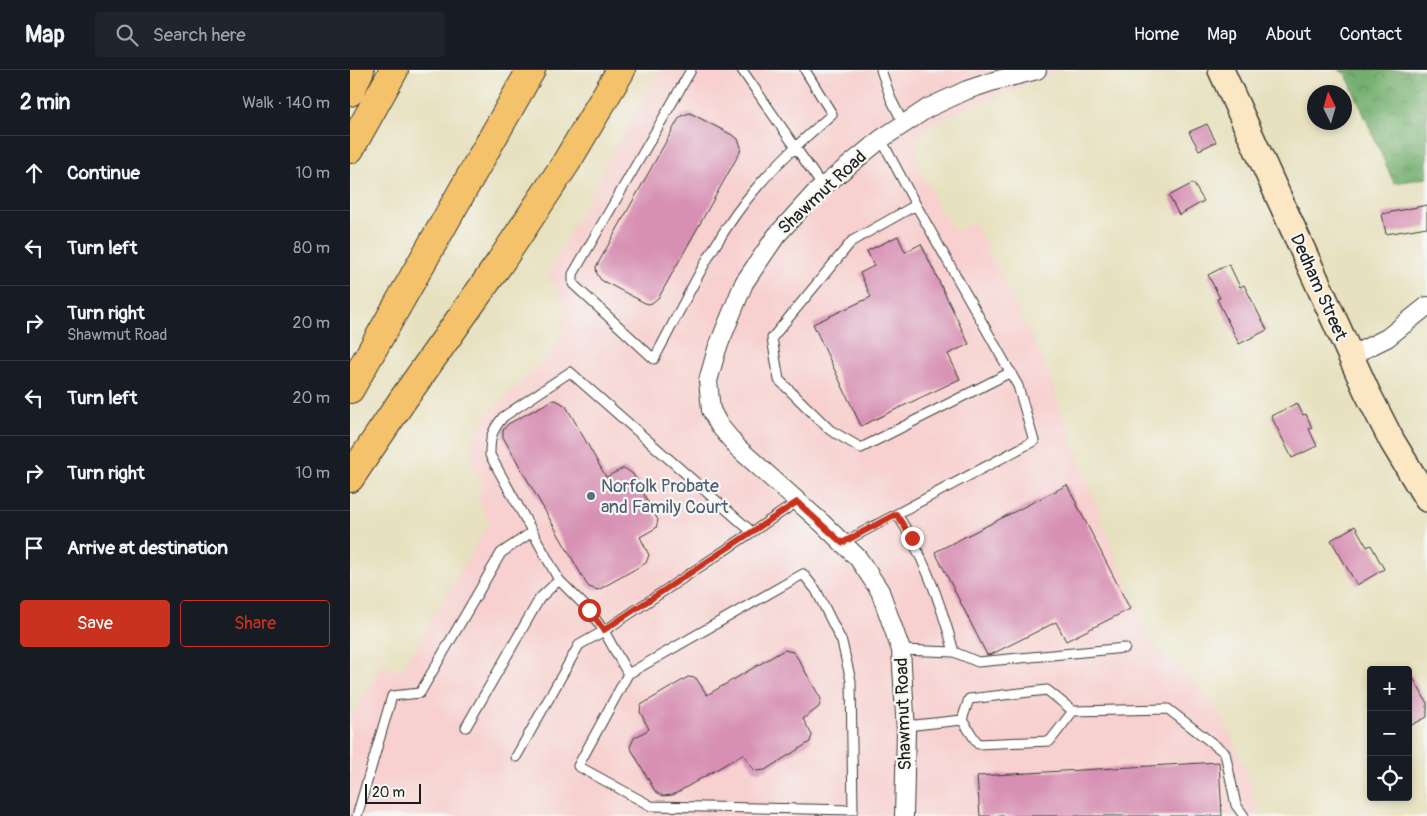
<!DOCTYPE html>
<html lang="en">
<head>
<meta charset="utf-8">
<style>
  body { margin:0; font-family:Pangolin,sans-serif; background:#20242c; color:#f1f3f6 }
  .controls { position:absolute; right:15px; bottom:15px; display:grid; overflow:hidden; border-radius:5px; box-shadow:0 2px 8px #0003 }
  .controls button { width:45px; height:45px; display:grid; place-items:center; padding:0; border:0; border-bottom:1px solid #363941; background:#171b24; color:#f1f3f6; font:25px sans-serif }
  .compass { position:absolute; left:957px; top:15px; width:45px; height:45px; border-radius:50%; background:#171b24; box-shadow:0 2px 8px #0003; rotate:355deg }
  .scale { position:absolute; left:15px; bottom:12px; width:56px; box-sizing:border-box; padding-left:5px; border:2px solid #1c1c1c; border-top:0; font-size:14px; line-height:18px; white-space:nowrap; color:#1c1c1c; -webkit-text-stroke:4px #f6f6f2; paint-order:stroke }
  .stop { position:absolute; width:15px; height:15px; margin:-11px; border:4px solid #c8321e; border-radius:50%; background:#fff }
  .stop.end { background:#c8321e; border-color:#fff; box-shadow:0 1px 5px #0008 }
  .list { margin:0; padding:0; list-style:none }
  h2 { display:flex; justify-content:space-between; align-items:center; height:65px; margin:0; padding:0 20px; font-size:21px }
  h2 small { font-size:16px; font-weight:400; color:#9ea1a6 }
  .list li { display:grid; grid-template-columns:32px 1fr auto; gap:15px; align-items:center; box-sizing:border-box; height:75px; padding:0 20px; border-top:1px solid #363941 }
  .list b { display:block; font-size:19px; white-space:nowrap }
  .list p { margin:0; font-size:16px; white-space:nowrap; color:#9ea1a6 }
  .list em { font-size:16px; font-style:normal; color:#9ea1a6 }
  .actions { display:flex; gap:10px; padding:15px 20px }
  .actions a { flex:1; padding:11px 0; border:1px solid #c8321e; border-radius:5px; text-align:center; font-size:18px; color:#c8321e }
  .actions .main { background:#c8321e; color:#fff }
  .icon { flex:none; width:28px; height:28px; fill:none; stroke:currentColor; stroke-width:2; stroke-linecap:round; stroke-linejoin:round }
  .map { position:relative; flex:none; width:1077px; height:746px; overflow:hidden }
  header { display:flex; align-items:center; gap:30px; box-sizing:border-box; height:70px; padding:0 25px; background:#171b24; border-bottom:1px solid #363941 }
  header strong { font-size:24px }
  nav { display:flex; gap:28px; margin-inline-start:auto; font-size:18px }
  .search { width:350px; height:45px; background:#20242c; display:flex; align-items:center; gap:12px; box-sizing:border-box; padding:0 18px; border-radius:5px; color:#9ea1a6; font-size:19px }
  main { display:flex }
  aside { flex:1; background:#171b24 }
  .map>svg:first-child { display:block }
</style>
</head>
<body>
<header>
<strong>Map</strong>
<div class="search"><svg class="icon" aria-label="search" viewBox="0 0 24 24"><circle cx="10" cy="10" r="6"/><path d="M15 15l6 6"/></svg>Search here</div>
<nav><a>Home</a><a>Map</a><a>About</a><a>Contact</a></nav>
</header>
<main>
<aside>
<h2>2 min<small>Walk · 140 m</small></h2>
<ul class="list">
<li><svg class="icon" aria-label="ahead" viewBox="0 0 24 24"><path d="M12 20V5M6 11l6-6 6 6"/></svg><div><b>Continue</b></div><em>10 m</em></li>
<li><svg class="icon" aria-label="left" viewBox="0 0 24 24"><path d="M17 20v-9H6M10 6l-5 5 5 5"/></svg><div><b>Turn left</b></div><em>80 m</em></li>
<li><svg class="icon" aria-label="right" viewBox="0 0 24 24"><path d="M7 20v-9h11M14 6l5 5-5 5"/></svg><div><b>Turn right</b><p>Shawmut Road</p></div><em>20 m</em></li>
<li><svg class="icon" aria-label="left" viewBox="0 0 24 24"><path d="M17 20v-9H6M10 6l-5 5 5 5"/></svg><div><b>Turn left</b></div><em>20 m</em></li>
<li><svg class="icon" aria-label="right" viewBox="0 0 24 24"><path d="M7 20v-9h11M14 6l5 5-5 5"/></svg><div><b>Turn right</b></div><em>10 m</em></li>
<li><svg class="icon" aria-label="arrive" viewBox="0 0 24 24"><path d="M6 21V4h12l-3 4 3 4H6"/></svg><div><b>Arrive at destination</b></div></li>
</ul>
<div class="actions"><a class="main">Save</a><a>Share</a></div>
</aside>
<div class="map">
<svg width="1077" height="746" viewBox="0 0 1077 746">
  <defs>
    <pattern id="forest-crowns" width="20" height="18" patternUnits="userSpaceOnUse" patternTransform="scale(1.25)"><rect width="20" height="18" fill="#75af6e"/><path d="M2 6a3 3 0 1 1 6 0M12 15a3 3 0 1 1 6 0" fill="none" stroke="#5f8e5a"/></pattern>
  </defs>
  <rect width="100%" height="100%" fill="#f6f6f2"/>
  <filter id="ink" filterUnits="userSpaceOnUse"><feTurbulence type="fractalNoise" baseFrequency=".02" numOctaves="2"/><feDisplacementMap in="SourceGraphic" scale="10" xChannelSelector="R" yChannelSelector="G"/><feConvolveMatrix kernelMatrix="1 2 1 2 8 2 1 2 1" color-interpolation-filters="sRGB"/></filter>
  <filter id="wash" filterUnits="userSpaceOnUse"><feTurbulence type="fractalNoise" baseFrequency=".0096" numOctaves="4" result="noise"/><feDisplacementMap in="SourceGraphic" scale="20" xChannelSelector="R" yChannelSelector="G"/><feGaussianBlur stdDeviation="1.12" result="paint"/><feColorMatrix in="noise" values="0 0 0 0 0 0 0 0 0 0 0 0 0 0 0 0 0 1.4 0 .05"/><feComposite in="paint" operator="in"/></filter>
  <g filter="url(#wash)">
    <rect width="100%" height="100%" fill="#e7e1bf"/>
    <!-- built -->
    <path fill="#f7d0cf" d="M310 0H712L596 47 576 59 566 74 567 94 589 139 605 161 623 153 634 171 694 292 749 444 802 577 838 603 872 645 897 704 910 746H0V649L32 594 51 602 139 452 126 427 133 415 123 397 121 373 136 344 199 285 212 263 214 237 207 216 199 210 202 196 264 80Z"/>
    <!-- forest -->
    <path fill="url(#forest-crowns)" stroke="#486645" d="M989 0H1077V108L1044 113 996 4Z"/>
    <g id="blocks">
      <!-- building -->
      <path fill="#d790b3" d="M340 43 384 66 388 69 391 77 390 82 309 227 302 233 297 234 251 210 247 204 246 197 328 50 331 46Z
        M857 54 866 72 849 80 839 62Z
        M843 113 854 131 829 145 819 126Z
        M1077 135V157L1036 164 1032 144Z
        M548 166 555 182 571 174 619 274 598 284 610 309 511 356 463 254 521 227 510 203 524 196 517 181Z
        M879 194 890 217 894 215 917 260 889 274 867 229 870 228 858 205Z
        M203 330 208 331 216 336 256 407 274 398 283 404 308 450 306 458 290 467 299 485 296 493 248 520 239 517 236 513 153 367V360L158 354Z
        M947 333 953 345 956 344 962 358 959 359 967 376 942 388 921 346Z
        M717 415 780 539 716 571 706 552 642 584 637 585 585 482Z
        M1005 456 1017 477 1021 475 1034 499 1007 515 981 470Z
        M434 580 443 582 447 587 471 629 469 637 453 649 462 665 460 672 415 700 407 701 404 700 393 684 323 725 313 726 309 724 305 721 280 677 284 668 299 659 290 642 291 635 338 607 346 608 357 625Z
        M1058 599 1077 633V647L1058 657Z
        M869 692 872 746H630L627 706Z"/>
    </g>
  </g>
  <g filter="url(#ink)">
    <use href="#blocks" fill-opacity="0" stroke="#3a3a34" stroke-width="1"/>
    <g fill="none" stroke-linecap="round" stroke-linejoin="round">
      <defs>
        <path id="lane" d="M341 0 223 204V214L304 289C336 231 364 166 408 116 430 90 456 67 482 44L455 0
          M392 0 473 117
          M531 0 541 29 553 53
          M566 135 502 171 422 268 429 310 480 360 511 378 661 302
          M547 444C574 486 591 533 604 582
          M492 473 684 371 668 316 566 135 531 69
          M453 504 466 520 492 572 501 611 503 740 301 736 228 696 278 604Z
          M551 580 604 582 628 592 775 578
          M278 604 254 561 239 540 209 510 140 385C140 367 141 362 153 347L220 302 402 462
          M612 650 628 674 700 671 723 641
          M556 656 612 650 619 629 697 620 723 641 818 639 875 683 886 735 894 746
          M116 657 190 528 209 510
          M166 687 229 575 254 561 447 432
          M7 746 42 626 70 623 151 483 182 462"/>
        <path id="street" d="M1000 286 1037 268 1077 236
          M554 746 556 661 551 580 530 521 508 488 472 453 388 378 369 355 361 340 358 311 367 279 394 213 426 166 464 124 531 69 578 38 617 20 644 11 687 0"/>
        <path id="secondary" d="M871 0 1017 322 1042 371 1077 429"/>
        <path id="highway" d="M0 22 10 0
          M0 79 44 0
          M0 319 181 0
          M0 408 54 328 149 194 216 93 271 0"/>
      </defs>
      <!-- lane casing -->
      <use href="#lane" stroke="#3a3a34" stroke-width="11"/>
      <!-- street casing -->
      <use href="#street" stroke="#3a3a34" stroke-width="20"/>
      <!-- secondary casing -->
      <use href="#secondary" stroke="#3a3a34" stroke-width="28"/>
      <!-- highway casing -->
      <use href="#highway" stroke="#3a3a34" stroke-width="30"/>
      <!-- lane -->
      <use href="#lane" stroke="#fff" stroke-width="9"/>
      <!-- street -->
      <use href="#street" stroke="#fff" stroke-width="18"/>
      <!-- secondary -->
      <use href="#secondary" stroke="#fbe7c3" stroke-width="25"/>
      <!-- highway -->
      <use href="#highway" stroke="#f4c26a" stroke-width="28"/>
    </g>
  </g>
  <g fill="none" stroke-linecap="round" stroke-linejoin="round" filter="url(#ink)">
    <!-- route -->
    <path stroke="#c8321e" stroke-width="6" d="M239 540 254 560 447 432 492 473 546 444 562 468"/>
  </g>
  <!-- markers -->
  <circle fill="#5c6f8a" stroke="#f6f6f2" stroke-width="2" cx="241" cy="426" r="5"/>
  <g text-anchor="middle" stroke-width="4.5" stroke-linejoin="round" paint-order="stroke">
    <!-- street labels -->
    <g font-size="18" fill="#1c1c1c" stroke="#f6f6f2">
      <text transform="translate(472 122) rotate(-43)" y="6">Shawmut Road</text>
      <text transform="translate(969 217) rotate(66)" y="6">Dedham Street</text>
      <text transform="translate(553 644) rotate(-92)" y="6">Shawmut Road</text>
    </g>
    <!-- service labels -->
    <g font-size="18" fill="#4e5e75" stroke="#f6f6f2" text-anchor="start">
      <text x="251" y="422">Norfolk Probate<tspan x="251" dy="21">and Family Court</tspan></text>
    </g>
  </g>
</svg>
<div class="controls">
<button>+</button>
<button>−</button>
<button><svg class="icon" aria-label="locate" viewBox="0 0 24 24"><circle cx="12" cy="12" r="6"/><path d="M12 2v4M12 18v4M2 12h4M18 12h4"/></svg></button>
</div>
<svg class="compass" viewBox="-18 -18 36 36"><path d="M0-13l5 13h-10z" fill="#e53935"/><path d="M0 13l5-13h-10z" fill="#9ea1a6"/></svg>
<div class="scale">20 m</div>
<div class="stop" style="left:239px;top:540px"></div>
<div class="stop end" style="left:562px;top:468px"></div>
</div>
</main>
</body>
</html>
